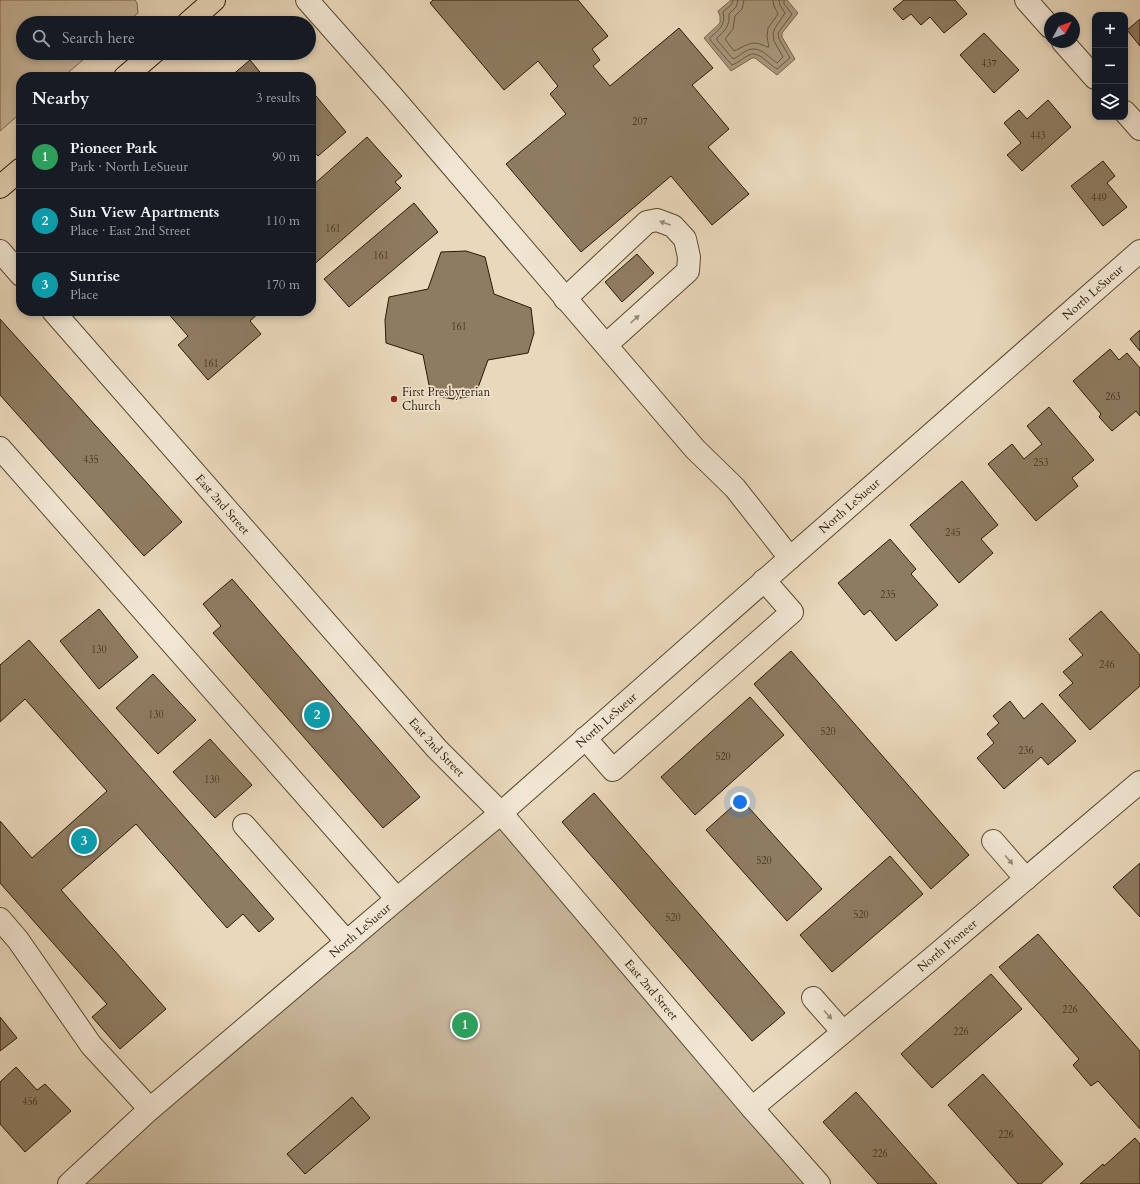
<!DOCTYPE html>
<html lang="en">
<head>
<meta charset="utf-8">
<style>
  body { margin:0; font-family:Cardo,serif; background:#242831; color:#f1f3f6 }
  .controls { position:absolute; right:12px; top:12px; display:grid; overflow:hidden; border-radius:8px; box-shadow:0 2px 6px #0003 }
  .controls button { width:36px; height:36px; display:grid; place-items:center; padding:0; border:0; border-bottom:1px solid #363941; background:#171b24; color:#f1f3f6; font:20px sans-serif }
  .compass { position:absolute; left:1044px; top:12px; width:36px; height:36px; border-radius:50%; background:#171b24; box-shadow:0 2px 6px #0003; rotate:49deg }
  .you { position:absolute; left:740px; top:802px; width:14px; height:14px; margin:-10px; border:3px solid #fff; border-radius:50%; background:#1a73e8; box-shadow:0 0 0 6px #1a73e833 }
  .badge { display:grid; place-items:center; width:26px; height:26px; border-radius:50%; background:#b45309; color:#fff; font-size:13px; font-weight:700 }
  .pin { position:absolute; translate:-50% -50%; border:2px solid #fff; box-shadow:0 1px 4px #0006 }
  .list { margin:0; padding:0; list-style:none }
  h2 { display:flex; justify-content:space-between; align-items:center; height:52px; margin:0; padding:0 16px; font-size:17px }
  h2 small { font-size:13px; font-weight:400; color:#9ea1a6 }
  .list li { display:grid; grid-template-columns:26px 1fr auto; gap:12px; align-items:center; box-sizing:border-box; height:64px; padding:0 16px; border-top:1px solid #363941 }
  .list b { display:block; font-size:15px; white-space:nowrap }
  .list p { margin:0; font-size:13px; white-space:nowrap; color:#9ea1a6 }
  .list em { font-size:13px; font-style:normal; color:#9ea1a6 }
  .icon { flex:none; width:22px; height:22px; fill:none; stroke:currentColor; stroke-width:2; stroke-linecap:round; stroke-linejoin:round }
  .map { position:relative; flex:none; width:1140px; height:1184px; overflow:hidden }
  .search { position:absolute; background:#171b24; box-shadow:0 2px 6px #0003; left:16px; top:16px; width:300px; height:44px; display:flex; align-items:center; gap:10px; box-sizing:border-box; padding:0 14px; border-radius:22px; color:#9ea1a6; font-size:15px }
  .panel { position:absolute; background:#171b24; box-shadow:0 2px 6px #0003; left:16px; top:72px; width:300px; height:244px; border-radius:16px }
  .map>svg:first-child { display:block }
</style>
</head>
<body>
<div class="map">
<svg width="1140" height="1184" viewBox="0 0 1140 1184">
  <rect width="100%" height="100%" fill="#e9d8bb"/>
  <filter id="stains"><feTurbulence type="fractalNoise" baseFrequency=".005" numOctaves="4"/><feColorMatrix values="0 0 0 0 .2 0 0 0 0 .09 0 0 0 0 .02 0 0 0 .5 -.17"/></filter>
  <radialGradient id="worn" r=".72"><stop offset=".6" stop-color="#630" stop-opacity="0"/><stop offset="1" stop-color="#630" stop-opacity=".3"/></radialGradient>
  <!-- green -->
  <path fill="#c9b89c" stroke="#7a684f" d="M0 0H135L137 3 138 13 126 23H23V53H91L63 77H21V113L0 131Z
    M501 813 819 1184H69Z"/>
  <!-- water -->
  <path fill="#a8977c" stroke="#76654b" d="M731 0H787L798 13 782 33V37L795 59 777 75 755 58H752L731 71 704 38 720 23V16L718 11Z"/>
  <g fill="none" stroke-linecap="round" stroke-linejoin="round">
    <!-- shore -->
    <path stroke="#6a583f" stroke-width="1" d="M733 0 732 4 723 12C726 26 719 29 710 38V40L732 65C738 63 743 58 749 55 759 50 769 65 777 69L790 58 779 39 778 33 792 14 784 4V0
      M738 0 736 7 729 14C730 26 725 30 717 38V40L733 59C738 57 742 53 746 51 759 44 768 57 777 63L783 57 774 41 773 33 775 28 785 13 780 5 779 0
      M744 0 742 9 735 16 733 29 725 39 734 51C748 45 752 39 767 47H769L767 37 768 28 778 14 774 6 773 0"/>
  </g>
  <!-- building -->
  <path fill="#8e7c62" stroke="#2b1902" d="M433 0H578L608 36 592 49 600 60 593 66 610 86 679 28 713 68 692 85 729 129 708 147 749 194 712 225 671 176 581 252 506 164 566 114 550 94 558 86 538 61 504 90 430 3Z
    M904 0H955L967 14 944 33 930 17 921 25 911 14 903 20 893 9Z
    M1140 19V46L1127 30Z
    M984 33 1019 70 994 93 960 55Z
    M250 60 264 77H230Z
    M311 90 346 132 318 156 311 148Z
    M1048 100 1071 127 1022 171 1007 155 1021 143 1004 123 1019 110 1027 119Z
    M367 137 402 176 395 182 401 188 311 267V187Z
    M1103 161 1115 176 1107 183 1127 207 1103 226 1071 186Z
    M414 203 438 232 349 307 324 279Z
    M466 251 485 257 494 294 531 308 534 333 528 353 488 360 475 396 453 399 431 395 423 355 386 343 385 320 389 297 428 289 441 252Z
    M637 254 654 273 622 302 605 282Z
    M166 311H261L250 321 261 334 208 380 178 345 188 336Z
    M0 319 182 522 144 556 0 395Z
    M1140 330V351L1130 339Z
    M1110 349 1119 360 1127 353 1140 368V416L1136 411 1112 431 1099 417 1101 414 1073 381Z
    M1049 407 1094 460 1072 478 1078 486 1036 521 988 464 1012 444 1024 459 1042 444 1027 426Z
    M962 481 998 525 981 539 993 553 959 583 910 525Z
    M890 539 916 569 911 574 938 605 896 641 870 610 864 615 838 583Z
    M232 579 420 797 383 828 213 633 221 626 203 604Z
    M99 609 138 657 99 689 60 641Z
    M1101 611 1140 655V686L1090 730 1059 695 1073 683 1063 672 1083 655 1069 639Z
    M29 640 274 919 259 932 243 914 227 928 136 824 61 890 166 1009 120 1049 92 1017 107 1004 0 883V821L32 858 107 791 25 699 0 722V665Z
    M791 651 969 855 931 889 754 684Z
    M153 674 196 720 158 754 116 708Z
    M750 697 784 735 695 815 661 777Z
    M1010 701 1024 719 1042 703 1076 741 1048 765 1041 757 1004 789 977 758 994 743 987 734 999 723 993 716Z
    M210 739 252 785 215 818 173 772Z
    M594 793 785 1013 752 1041 562 822Z
    M741 799 822 889 787 921 706 830Z
    M890 856 923 894 832 972 800 935Z
    M1140 863V917L1113 887Z
    M1038 934 1140 1051V1129L1098 1081 1091 1086 1073 1065 1079 1059 999 967Z
    M991 974 1022 1009 932 1088 901 1054Z
    M0 1017 17 1038 0 1051Z
    M16 1067 37 1090 45 1084 71 1111 25 1152 0 1124V1082Z
    M983 1074 1063 1164 1041 1184H1018L948 1105Z
    M856 1092 937 1184H878L823 1122Z
    M352 1097 370 1118 305 1174 287 1154Z
    M1135 1138 1140 1144V1184H1080L1103 1164 1104 1166Z"/>
  <g fill="none" stroke-linecap="round" stroke-linejoin="round">
    <defs>
      <g id="minor">
        <path d="M307 0 392 96 695 449 735 488 790 558"/>
        <path d="M1026 0 1050 27"/>
        <path d="M1063 42 1095 78"/>
        <path d="M1125 112 1140 129"/>
        <path d="M0 251 21 275"/>
        <path d="M565 299 647 222 657 220 673 226 685 239 689 257 688 271 606 345"/>
        <path id="s1" d="M53 311 437 749 501 813 752 1108 819 1184"/>
        <path d="M0 448 397 899"/>
        <path d="M585 738 613 770 792 612 764 580"/>
        <path d="M244 825 347 942"/>
        <path d="M993 841 1026 879"/>
        <path d="M0 919 18 940 91 1045 150 1109"/>
        <path d="M813 998 843 1032"/>
        <path id="s2" d="M752 1108 930 960 1140 782"/>
        <path id="s3" d="M69 1184 150 1109 397 899 501 813 790 558 1140 251"/>
      </g>
      <path id="major" d="M188 23 214 0
        M125 77 153 53
        M0 187 21 169"/>
    </defs>
    <!-- minor casing -->
    <use href="#minor" stroke="#5a4930" stroke-width="24"/>
    <!-- major casing -->
    <use href="#major" stroke="#2b1902" stroke-width="24"/>
    <!-- minor -->
    <use href="#minor" stroke="#f1e6d3" stroke-width="22"/>
    <!-- major -->
    <use href="#major" stroke="#e9d8bb" stroke-width="22"/>
  </g>
  <!-- one-way arrows -->
  <defs><path id="oneway-solid" d="M-6-.8H1V-3.2L6.5 0L1 3.2V.8H-6Z"/></defs>
  <g fill="#988a75">
    <use href="#oneway-solid" transform="translate(665 223) rotate(-161)"/>
    <use href="#oneway-solid" transform="translate(635 319) rotate(-42)"/>
    <use href="#oneway-solid" transform="translate(1009 860) rotate(49)"/>
    <use href="#oneway-solid" transform="translate(828 1015) rotate(48)"/>
  </g>
  <!-- markers -->
  <circle fill="#8f2418" stroke="#f1e6d3" stroke-width="1.5" cx="394" cy="399" r="4"/>
  <g text-anchor="middle" stroke-width="3.5" stroke-linejoin="round" paint-order="stroke">
    <!-- number labels -->
    <g font-size="10" fill="#44321a">
      <text x="989" y="67">437</text>
      <text x="640" y="125">207</text>
      <text x="1038" y="139">443</text>
      <text x="1099" y="201">449</text>
      <text x="333" y="232">161</text>
      <text x="381" y="259">161</text>
      <text x="459" y="330">161</text>
      <text x="211" y="367">161</text>
      <text x="1113" y="400">263</text>
      <text x="91" y="463">435</text>
      <text x="1041" y="466">253</text>
      <text x="953" y="536">245</text>
      <text x="888" y="598">235</text>
      <text x="99" y="653">130</text>
      <text x="1107" y="668">246</text>
      <text x="156" y="718">130</text>
      <text x="828" y="735">520</text>
      <text x="1026" y="754">236</text>
      <text x="723" y="760">520</text>
      <text x="212" y="783">130</text>
      <text x="764" y="864">520</text>
      <text x="861" y="918">520</text>
      <text x="673" y="921">520</text>
      <text x="1070" y="1013">226</text>
      <text x="961" y="1035">226</text>
      <text x="30" y="1105">456</text>
      <text x="1006" y="1138">226</text>
      <text x="880" y="1157">226</text>
    </g>
    <!-- street labels -->
    <g font-size="12" fill="#2b1902" stroke="#f1e6d3">
      <text dy="4" stroke="none"><textPath href="#s3" startOffset="1358">North LeSueur</textPath></text>
      <text dy="4" stroke="none"><textPath href="#s1" startOffset="257">East 2nd Street</textPath></text>
      <text dy="4" stroke="none"><textPath href="#s3" startOffset="1034">North LeSueur</textPath></text>
      <text dy="4" stroke="none"><textPath href="#s3" startOffset="710">North LeSueur</textPath></text>
      <text dy="4" stroke="none"><textPath href="#s1" startOffset="581">East 2nd Street</textPath></text>
      <text dy="4" stroke="none"><textPath href="#s3" startOffset="386">North LeSueur</textPath></text>
      <text dy="4" stroke="none"><textPath href="#s2" startOffset="254">North Pioneer</textPath></text>
      <text dy="4" stroke="none"><textPath href="#s1" startOffset="905">East 2nd Street</textPath></text>
    </g>
    <!-- poi labels -->
    <g font-size="12" fill="#2b1902" stroke="#f1e6d3" text-anchor="start">
      <text x="402" y="396">First Presbyterian<tspan x="402" dy="14">Church</tspan></text>
    </g>
  </g>
  <rect width="100%" height="100%" filter="url(#stains)"/>
  <rect width="100%" height="100%" fill="url(#worn)"/>
</svg>
<div class="controls">
<button>+</button>
<button>−</button>
<button><svg class="icon" aria-label="layers" viewBox="0 0 24 24"><path d="M12 4l9 5-9 5-9-5zM3 14l9 5 9-5"/></svg></button>
</div>
<svg class="compass" viewBox="-18 -18 36 36"><path d="M0-13l5 13h-10z" fill="#e53935"/><path d="M0 13l5-13h-10z" fill="#9ea1a6"/></svg>
<div class="you"></div>
<div class="pin badge" style="left:465px;top:1025px;background:#2e9e5b">1</div>
<div class="pin badge" style="left:317px;top:715px;background:#0f9aa8">2</div>
<div class="pin badge" style="left:84px;top:841px;background:#0f9aa8">3</div>
<div class="search"><svg class="icon" aria-label="search" viewBox="0 0 24 24"><circle cx="10" cy="10" r="6"/><path d="M15 15l6 6"/></svg>Search here</div>
<section class="panel">
<h2>Nearby<small>3 results</small></h2>
<ul class="list">
<li><span class="badge" style="background:#2e9e5b">1</span><div><b>Pioneer Park</b><p>Park · North LeSueur</p></div><em>90 m</em></li>
<li><span class="badge" style="background:#0f9aa8">2</span><div><b>Sun View Apartments</b><p>Place · East 2nd Street</p></div><em>110 m</em></li>
<li><span class="badge" style="background:#0f9aa8">3</span><div><b>Sunrise</b><p>Place</p></div><em>170 m</em></li>
</ul>
</section>
</div>
</body>
</html>
